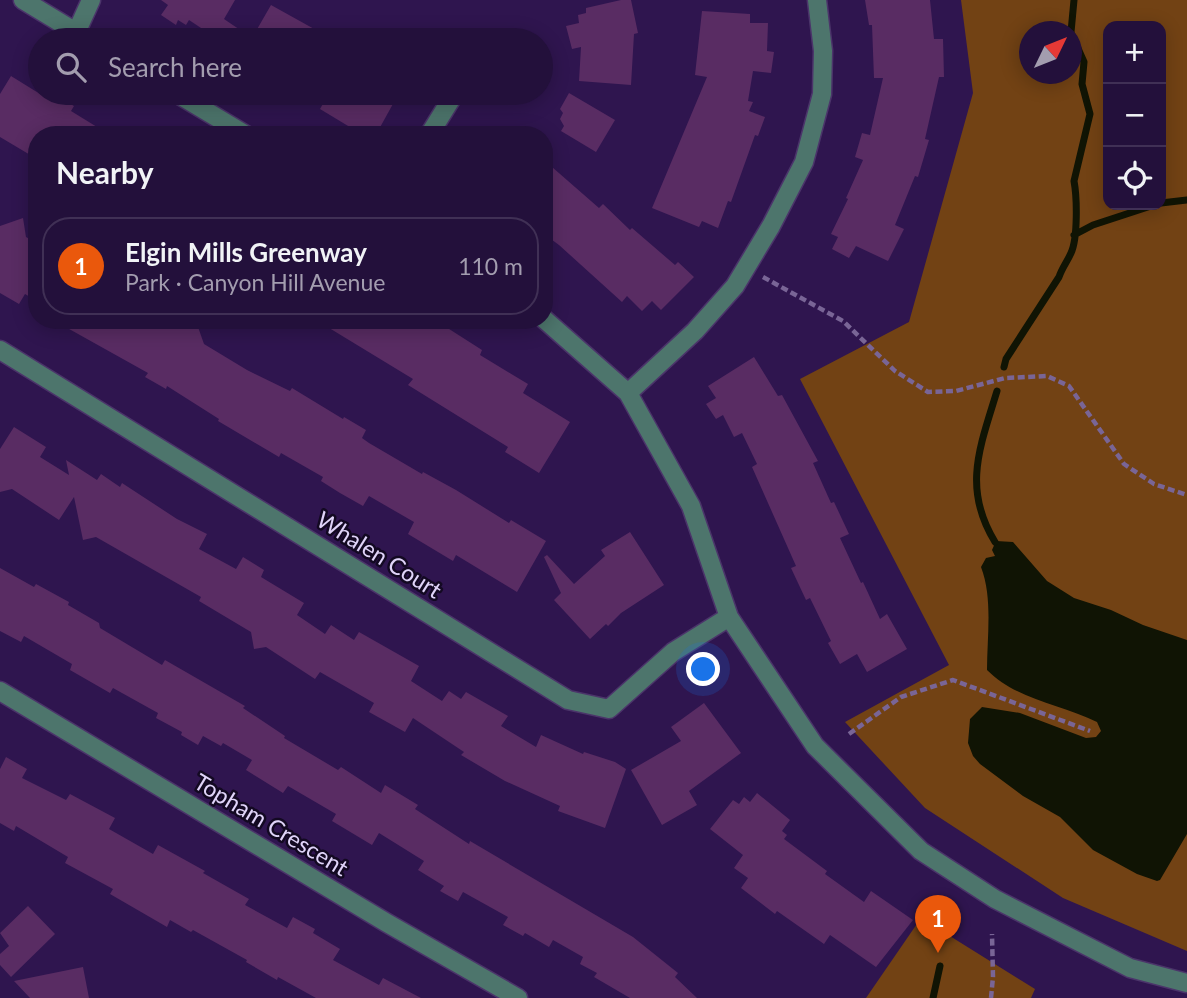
<!DOCTYPE html>
<html lang="en">
<head>
<meta charset="utf-8">
<style>
  body { margin:0; font-family:Lato,sans-serif; background:#2b1942; color:#f1f3f6 }
  .controls { position:absolute; right:21px; top:21px; display:grid; overflow:hidden; border-radius:14px; box-shadow:0 4px 18px #0003 }
  .controls button { width:63px; height:63px; display:grid; place-items:center; padding:0; border:0; border-bottom:2px solid #403055; background:#23103b; color:#f1f3f6; font:35px sans-serif }
  .compass { position:absolute; left:1019px; top:21px; width:63px; height:63px; border-radius:50%; background:#23103b; box-shadow:0 4px 18px #0003; rotate:47deg }
  .you { position:absolute; left:704px; top:670px; width:24px; height:24px; margin:-18px; border:5px solid #fff; border-radius:50%; background:#1a73e8; box-shadow:0 0 0 10px #1a73e833 }
  .badge { display:grid; place-items:center; width:46px; height:46px; border-radius:50%; background:#ea580c; color:#fff; font-size:23px; font-weight:700 }
  .pin { position:absolute; translate:-50% -58px; filter:drop-shadow(0 2px 4px #0008) }
  .pin::after { content:''; position:absolute; top:37px; width:24px; height:21px; background:inherit; clip-path:polygon(0 0,100% 0,50% 100%) }
  .list { margin:0; padding:0; list-style:none }
  h2 { display:flex; justify-content:space-between; align-items:center; height:91px; margin:0; padding:0 28px; font-size:30px }
  h2 small { font-size:23px; font-weight:400; color:#a39daf }
  .list li { display:grid; grid-template-columns:46px 1fr auto; gap:21px; align-items:center; box-sizing:border-box; height:98px; margin:0 14px 14px; padding:0 14px; border:2px solid #403055; border-radius:28px }
  .list b { display:block; font-size:26px; white-space:nowrap }
  .list p { margin:0; font-size:23px; white-space:nowrap; color:#a39daf }
  .list em { font-size:23px; font-style:normal; color:#a39daf }
  .icon { flex:none; width:38px; height:38px; fill:none; stroke:currentColor; stroke-width:2; stroke-linecap:round; stroke-linejoin:round }
  .map { position:relative; flex:none; width:1187px; height:998px; overflow:hidden }
  .search { position:absolute; background:#23103b; box-shadow:0 4px 18px #0003; left:28px; top:28px; width:525px; height:77px; display:flex; align-items:center; gap:18px; box-sizing:border-box; padding:0 24px; border-radius:38px; color:#a39daf; font-size:26px }
  .panel { position:absolute; background:#23103b; box-shadow:0 4px 18px #0003; left:28px; top:126px; width:525px; height:203px; border-radius:28px }
  .map>svg:first-child { display:block }
</style>
</head>
<body>
<div class="map">
<svg width="1187" height="998" viewBox="0 0 1187 998">
  <rect width="100%" height="100%" fill="#2f154f"/>
  <!-- green -->
  <path fill="#724214" fill-rule="evenodd" d="M961 0H1187V951L1063 898 925 808 845 722 949 665 800 379 909 322 973 93ZM1108 26H1161V205H1108ZM1030 32H1072V74H1030Z
    M921 918 1035 989 1031 998H866Z"/>
  <!-- water -->
  <path fill="#101404" d="M996 541 1013 542 1047 581 1074 598 1111 610 1143 625 1187 640V834L1160 880 1157 881 1137 874 1093 850 1060 817 1023 796 980 764 973 756 968 743 970 719 982 707 1020 713 1086 738 1096 737 1101 731 1097 722C1060 704 1017 700 987 670 987 637 993 598 981 567L986 558 995 556 992 550Z"/>
  <g fill="none" stroke-linecap="round" stroke-linejoin="round">
    <!-- stream -->
    <path stroke="#101404" stroke-width="7" d="M1071 32 1074 0
      M1161 203 1187 200
      M1074 235 1093 225 1154 205
      M1004 367 1006 359 1059 277C1062 268 1067 262 1071 253 1078 238 1077 197 1074 181L1090 114 1082 84 1084 62 1072 35
      M995 542C962 488 980 447 997 391
      M933 998 940 966"/>
  </g>
  <!-- building -->
  <path fill="#592c63" d="M161 0H235L224 19 252 38 271 5 334 40H219L189 20 186 25 178 20 176 25 161 15 168 5Z
    M621 0H631L638 33 634 34 631 85 579 81 581 47 572 49 566 26 579 23 578 15 586 13V8Z
    M865 0H930L934 39H943L944 77H939L925 139 929 140 918 177 915 176 895 225 904 229 888 261 856 246 849 258 832 249 838 237 831 234 848 199 846 198 863 160 855 157 862 133 870 135 883 78H874L872 25H869Z
    M702 11 750 14V23H768L767 51 774 52 771 73 753 71 748 101 753 102 749 111 765 117 758 136 755 135 731 202 728 201 718 228 702 221 699 227 652 208 707 77 695 75Z
    M11 76 53 102 56 96 74 106 71 111 110 135H37V159L0 137V94Z
    M329 93H399L378 131 368 126 363 135 320 109Z
    M569 93 615 120 596 152 561 131 564 126 560 119 563 113 560 109Z
    M544 160 599 208 603 204 630 230 632 228 675 265 678 262 694 277 661 310 652 301 642 311 627 296 622 302 559 245 544 234Z
    M23 218 26 237 37 243V301L25 294 19 304 0 293V226Z
    M53 320H170L181 327 191 321 198 327 204 344 247 370 290 391 292 388 343 419 344 417 366 430 362 438 369 443 422 474 423 472 456 490 509 523 511 520 546 541 517 592 456 555 453 561 408 534 414 522 369 496 363 506 340 493 321 481 323 477 281 453 279 457 218 421 219 419 167 386 166 389 145 377 148 373Z
    M316 320H435L482 350 480 355 528 384 523 393 570 422 539 473 505 452 508 447 408 385 413 379Z
    M754 357 778 396 782 395 818 461 813 463 831 503 834 502 849 534 840 538 861 583 863 582 880 619 887 614 907 649 867 672 857 654 840 664 828 643 831 641 810 598 806 600 791 568 796 566 752 467 757 464 742 433 734 437 723 415 716 419 706 404 716 398 708 386Z
    M14 427 46 447 40 457 69 475 66 460 97 480 101 474 120 487 122 483 177 519 207 534 199 549 236 569 243 557 264 570 261 577 304 603 297 615 325 634 331 625 354 640 359 632 419 666 411 681 442 701 449 691 461 699 466 692 508 716 501 726 536 747 541 735 583 754 584 752 615 762 626 769 605 828 558 811 560 806 505 781 461 755 464 752 413 718 405 732 369 712 374 703 320 672 315 679 266 647 254 649 251 632 199 601 201 597 96 537 83 540 74 497 59 520 12 489 0 492V449Z
    M630 532 664 585 621 613 608 626 606 624 590 639 554 600 561 593 544 557 547 555 574 584 605 556 601 550Z
    M0 568 34 587 36 584 69 602 68 605 99 623 100 628 162 665 165 660 245 706 243 708 285 736 284 738 338 770 341 767 381 793 385 785 418 805 415 809 469 844 470 841 633 937 678 973 675 977 697 998H630L594 977 597 973 580 964 583 957 553 940 549 947 525 933 523 936 503 925 508 917 463 892 458 901 440 891 444 886 418 870 424 861 379 833 372 845 332 821 336 814 288 786 283 793 246 770 252 760 223 743 221 746 203 736 198 745 181 735 182 732 156 718 158 713 113 688 110 693 70 670 72 664 24 636 21 642 0 631Z
    M704 703 741 753 689 791 697 805 662 825 631 770 681 741 671 727Z
    M6 757 27 769 22 778 66 800 70 794 115 818 109 829 153 854 158 845 205 871 203 873 249 899 245 905 287 928 293 917 315 929 313 933 340 949 333 960 379 985 383 978 421 998H316L278 977 277 980 246 962 247 960 193 930 191 932 170 920 167 927 110 894 113 889 65 863 68 857 16 826 14 831 0 823V769Z
    M757 793 790 820 782 831 787 835 784 839 827 871 825 874 864 902 871 891 913 920 876 967 830 935 824 944 777 911 775 914 741 888 748 878 734 868 743 855 710 829 733 800 739 804 744 797 750 802Z
    M28 906 55 934 11 977 0 965V954L9 946 0 933Z
    M83 967 89 998H30L14 981Z"/>
  <g fill="none" stroke-linecap="round" stroke-linejoin="round">
    <defs>
      <path id="minor" d="M23 0 89 40
        M76 33 91 0
        M176 93 246 135
        M429 135 455 93
        M544 319 628 393 691 506 729 617 815 746 921 851 995 899 1130 968 1187 983
        M0 350 568 700 609 709 673 652 729 617
        M628 393 695 331 735 286 771 226 804 162 822 94 823 51 817 0
        M0 691 387 923 518 998"/>
    </defs>
    <!-- minor casing -->
    <use href="#minor" stroke="#4b346a" stroke-width="21"/>
    <!-- path -->
    <path stroke="#796596" stroke-width="4.5" stroke-dasharray="7 3.5" stroke-linecap="butt" d="M763 277 843 321 895 371 928 392 956 391 1005 378 1047 376 1069 386 1124 464 1154 484 1187 495
      M849 734 901 697 953 680 1090 731
      M991 998 993 977 992 934"/>
    <!-- minor -->
    <use href="#minor" stroke="#4d756c" stroke-width="18"/>
  </g>
  <g text-anchor="middle" stroke-width="5" stroke-linejoin="round" paint-order="stroke">
    <!-- street labels -->
    <g font-size="23" fill="#e0d4f9" stroke="#130922">
      <text transform="translate(379 555) rotate(32)" y="8">Whalen Court</text>
      <text transform="translate(271 825) rotate(31)" y="8">Topham Crescent</text>
    </g>
  </g>
</svg>
<div class="controls">
<button>+</button>
<button>−</button>
<button><svg class="icon" aria-label="locate" viewBox="0 0 24 24"><circle cx="12" cy="12" r="6"/><path d="M12 2v4M12 18v4M2 12h4M18 12h4"/></svg></button>
</div>
<svg class="compass" viewBox="-18 -18 36 36"><path d="M0-13l5 13h-10z" fill="#e53935"/><path d="M0 13l5-13h-10z" fill="#a39daf"/></svg>
<div class="you"></div>
<div class="pin badge" style="left:938px;top:953px">1</div>
<div class="search"><svg class="icon" aria-label="search" viewBox="0 0 24 24"><circle cx="10" cy="10" r="6"/><path d="M15 15l6 6"/></svg>Search here</div>
<section class="panel">
<h2>Nearby<small></small></h2>
<ul class="list">
<li><span class="badge">1</span><div><b>Elgin Mills Greenway</b><p>Park · Canyon Hill Avenue</p></div><em>110 m</em></li>
</ul>
</section>
</div>
</body>
</html>
